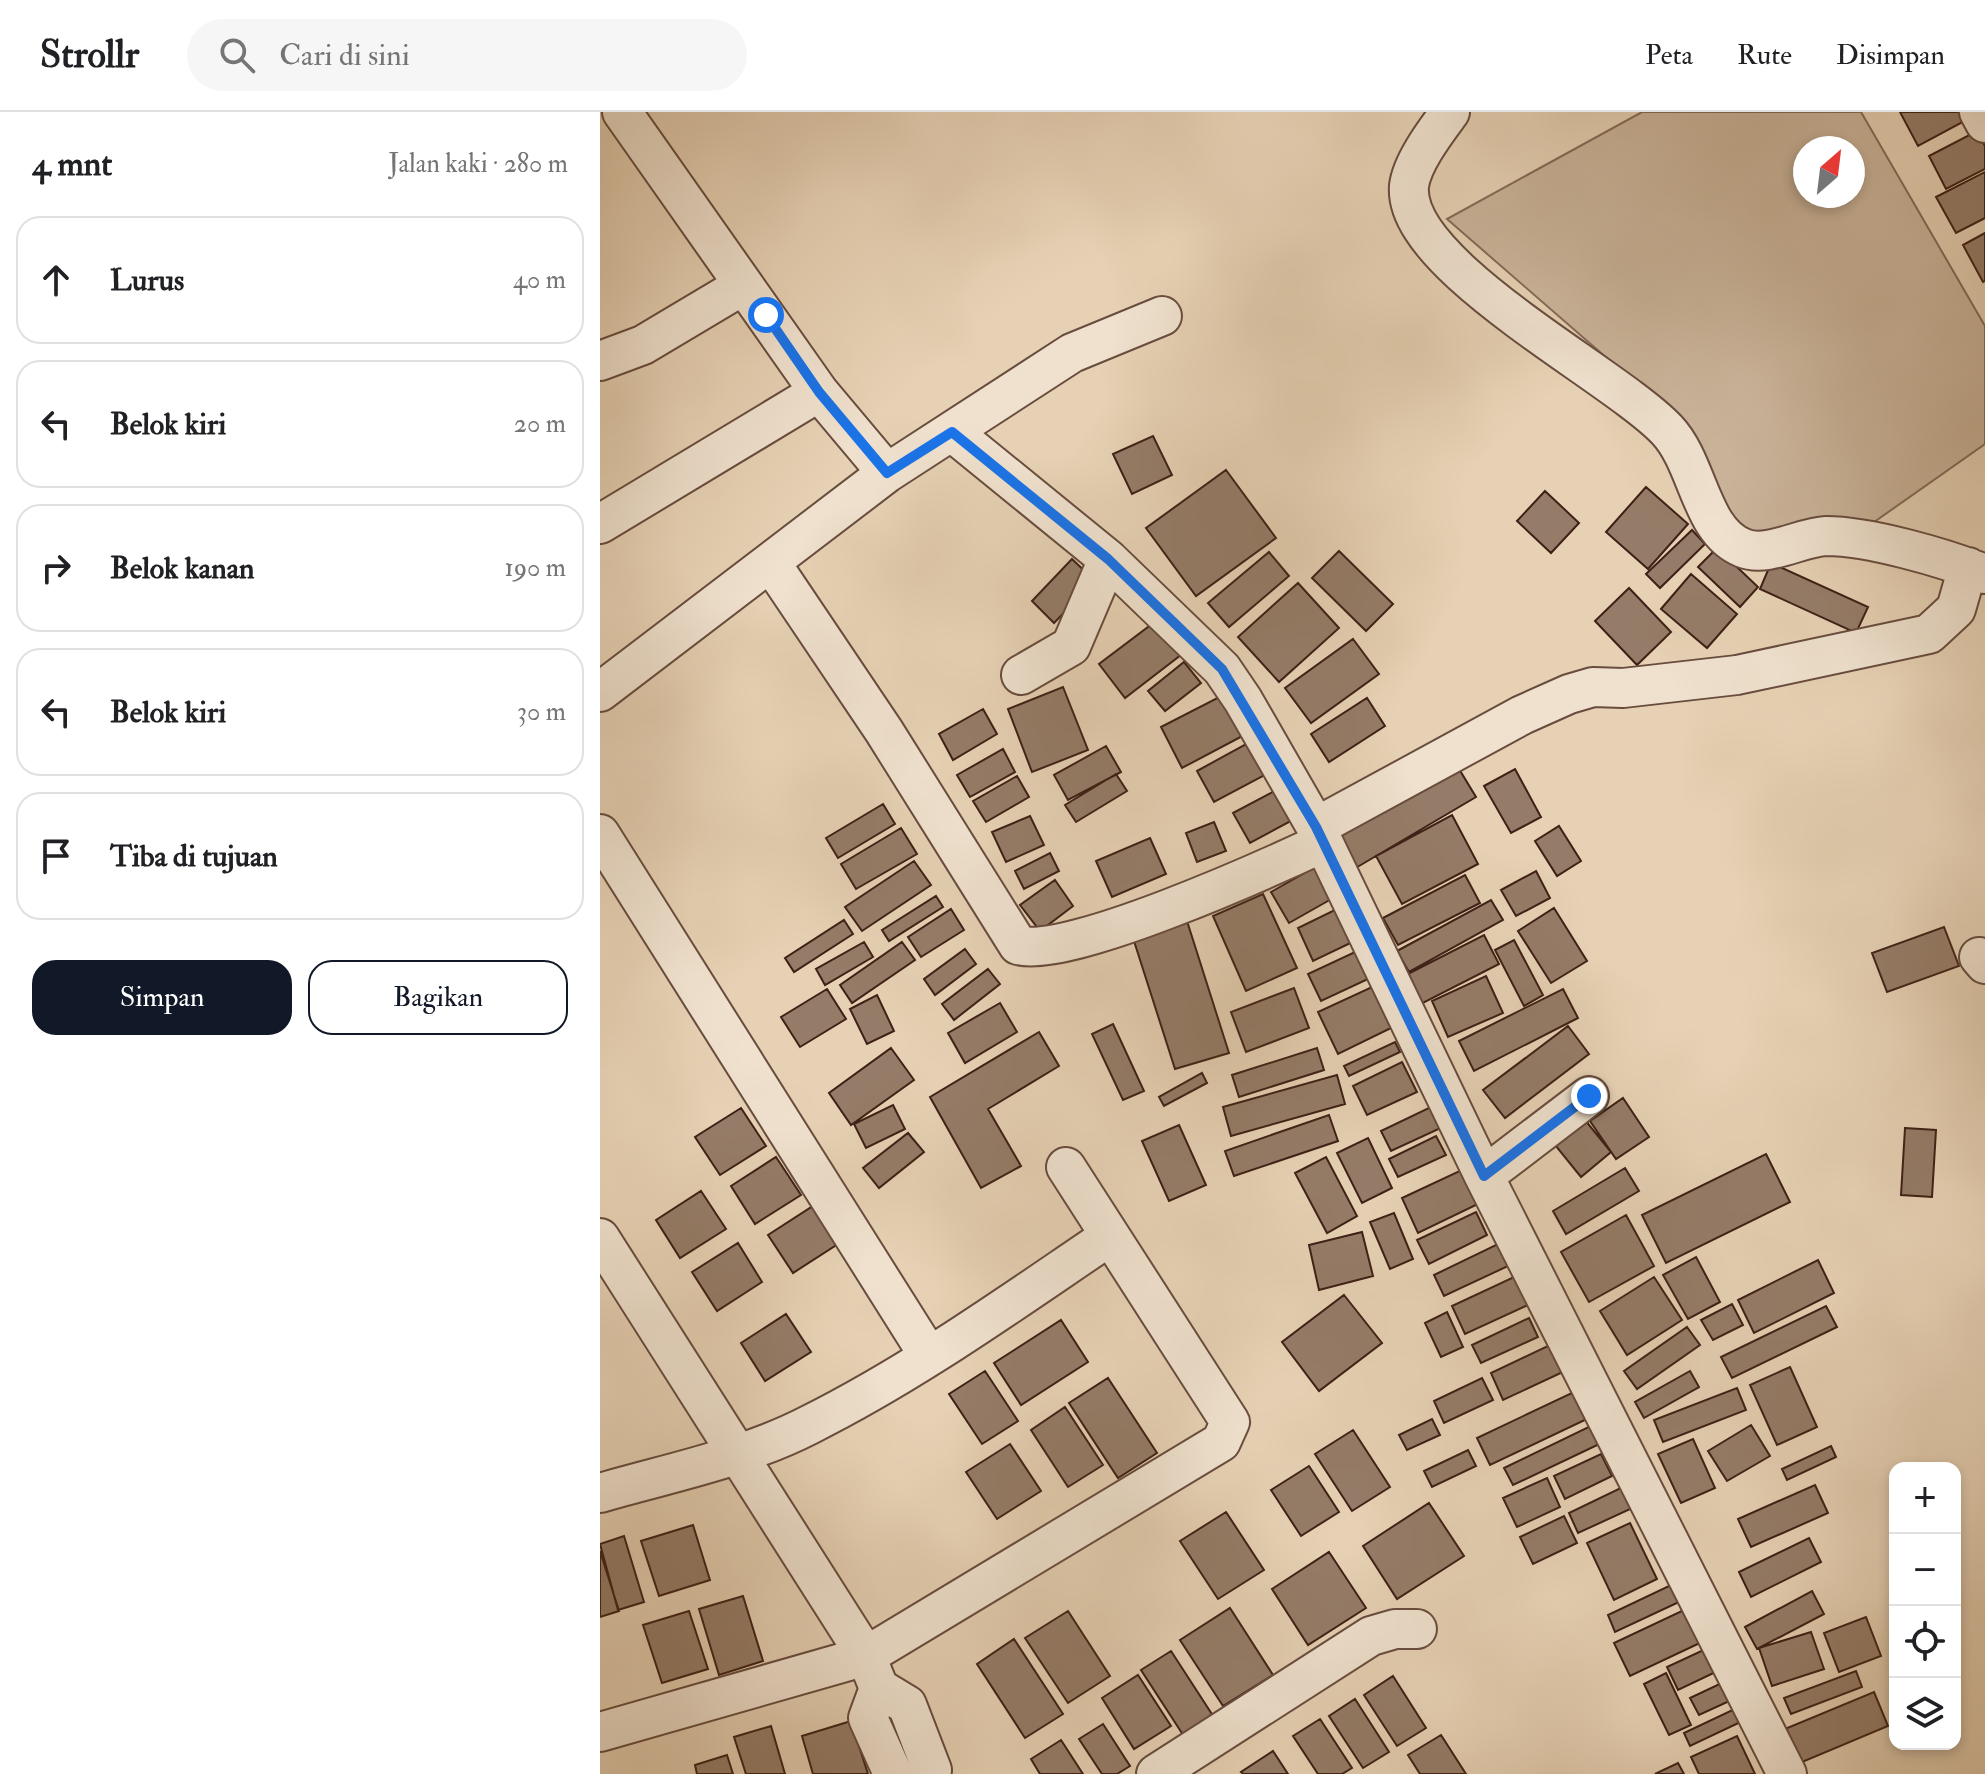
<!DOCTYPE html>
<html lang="id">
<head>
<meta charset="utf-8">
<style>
  body { margin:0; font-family:"IM FELL Double Pica",serif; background:#f6f6f6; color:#202124 }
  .controls { position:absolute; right:24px; bottom:24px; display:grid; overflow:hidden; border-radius:16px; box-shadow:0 4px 12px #0003 }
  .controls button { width:72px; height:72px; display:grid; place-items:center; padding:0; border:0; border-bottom:2px solid #e0e0e0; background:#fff; color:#202124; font:40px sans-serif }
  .compass { position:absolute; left:1193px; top:24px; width:72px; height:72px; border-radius:50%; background:#fff; box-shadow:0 4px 12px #0003; rotate:28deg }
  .stop { position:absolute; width:24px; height:24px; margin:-18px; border:6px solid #1a73e8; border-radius:50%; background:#fff }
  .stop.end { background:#1a73e8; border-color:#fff; box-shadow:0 2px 8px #0008 }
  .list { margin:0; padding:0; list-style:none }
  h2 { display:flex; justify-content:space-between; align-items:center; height:104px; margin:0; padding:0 32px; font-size:34px }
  h2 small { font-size:26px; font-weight:400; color:#757577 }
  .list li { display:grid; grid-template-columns:52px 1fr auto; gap:24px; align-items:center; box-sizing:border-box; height:128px; margin:0 16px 16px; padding:0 16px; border:2px solid #e0e0e0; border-radius:24px }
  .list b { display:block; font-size:30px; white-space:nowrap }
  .list em { font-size:26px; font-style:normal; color:#757577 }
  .actions { display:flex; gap:16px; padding:24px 32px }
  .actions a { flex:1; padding:18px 0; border:2px solid #111827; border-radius:24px; text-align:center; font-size:28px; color:#111827 }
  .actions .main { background:#111827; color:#fff }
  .icon { flex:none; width:44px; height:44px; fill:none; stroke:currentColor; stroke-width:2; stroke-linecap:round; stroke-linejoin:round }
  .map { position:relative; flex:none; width:1385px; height:1662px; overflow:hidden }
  header { display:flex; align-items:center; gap:48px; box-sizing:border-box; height:112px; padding:0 40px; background:#fff; border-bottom:2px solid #e0e0e0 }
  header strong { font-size:38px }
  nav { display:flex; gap:44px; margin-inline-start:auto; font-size:28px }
  .search { width:560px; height:72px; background:#f6f6f6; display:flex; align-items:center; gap:20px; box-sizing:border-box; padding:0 28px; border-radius:44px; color:#757577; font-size:30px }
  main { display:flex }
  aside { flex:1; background:#fff }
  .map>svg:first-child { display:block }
</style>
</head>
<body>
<header>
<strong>Strollr</strong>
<div class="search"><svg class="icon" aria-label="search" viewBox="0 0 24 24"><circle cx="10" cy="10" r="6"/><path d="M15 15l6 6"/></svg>Cari di sini</div>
<nav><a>Peta</a><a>Rute</a><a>Disimpan</a></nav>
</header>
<main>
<aside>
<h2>4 mnt<small>Jalan kaki · 280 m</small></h2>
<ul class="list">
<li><svg class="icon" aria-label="ahead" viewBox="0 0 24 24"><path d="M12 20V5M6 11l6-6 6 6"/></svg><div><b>Lurus</b></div><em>40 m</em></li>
<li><svg class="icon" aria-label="left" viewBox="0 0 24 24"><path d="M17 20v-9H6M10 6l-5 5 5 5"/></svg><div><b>Belok kiri</b></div><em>20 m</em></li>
<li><svg class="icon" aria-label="right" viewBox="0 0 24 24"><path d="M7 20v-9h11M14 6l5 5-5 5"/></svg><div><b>Belok kanan</b></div><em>190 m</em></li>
<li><svg class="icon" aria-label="left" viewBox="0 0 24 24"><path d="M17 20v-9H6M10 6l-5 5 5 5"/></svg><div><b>Belok kiri</b></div><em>30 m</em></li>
<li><svg class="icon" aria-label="arrive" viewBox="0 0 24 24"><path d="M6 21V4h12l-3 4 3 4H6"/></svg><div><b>Tiba di tujuan</b></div></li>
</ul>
<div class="actions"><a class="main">Simpan</a><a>Bagikan</a></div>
</aside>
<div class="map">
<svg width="1385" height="1662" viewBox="0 0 1385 1662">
  <rect width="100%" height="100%" fill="#e6d1b4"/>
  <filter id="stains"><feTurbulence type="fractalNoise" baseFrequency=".0025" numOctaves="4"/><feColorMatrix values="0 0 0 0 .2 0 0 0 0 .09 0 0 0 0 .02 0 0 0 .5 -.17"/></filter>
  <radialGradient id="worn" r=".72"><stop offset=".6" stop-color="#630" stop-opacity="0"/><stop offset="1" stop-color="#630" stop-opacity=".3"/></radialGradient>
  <!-- green -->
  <path fill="#c9b399" stroke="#846a58" stroke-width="2" fill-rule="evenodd" d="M1042 0H1261L1385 214V332L1267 415 1150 422 1130 407 1070 301 847 107ZM1205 36H1253V84H1205Z"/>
  <!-- building -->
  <path fill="#957c68" stroke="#3e2016" stroke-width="2" d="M1300 0H1371L1374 4 1318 34Z
    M1377 19 1385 34V57L1346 77 1329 44Z
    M1385 60V106L1356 121 1336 85Z
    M1385 121V169L1383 170 1363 133Z
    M553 324 572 363 532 382 513 342Z
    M626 358 676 426 596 484 546 416Z
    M1046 375 1088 412 1048 457 1006 420Z
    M945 379 979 411 951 441 917 409Z
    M1092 418 1105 432 1060 476 1046 462Z
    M1117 436 1158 475 1140 495 1098 455Z
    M739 439 793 492 766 519 712 466Z
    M669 440 689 464 629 515 608 491Z
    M472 447 495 469 454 511 432 489Z
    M1171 451 1268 495 1256 521 1160 477Z
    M1091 462 1137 502 1107 536 1061 497Z
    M698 471 739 516 679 570 638 525Z
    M1029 476 1071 520 1037 553 995 509Z
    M560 506 586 539 525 586 499 552Z
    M753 527 779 562 711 611 685 576Z
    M584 550 601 571 565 599 548 579Z
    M463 575 488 638 432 660 408 597Z
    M629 580 650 620 582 656 561 615Z
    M767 586 785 614 729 650 711 622Z
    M383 597 397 622 353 648 339 622Z
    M657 626 674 658 614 690 597 659Z
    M506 634 521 660 468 688 454 663Z
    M403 637 415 660 370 685 357 663Z
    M856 652 876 685 754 757 734 724Z
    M915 657 941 705 911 721 884 674Z
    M516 662 527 679 476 710 465 693Z
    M417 664 429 685 386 710 373 689Z
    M684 674 700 704 650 731 633 701Z
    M283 692 295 712 238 746 226 726Z
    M852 703 878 752 802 792 776 744Z
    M430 704 444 733 406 750 392 720Z
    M614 710 626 739 597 750 586 721Z
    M959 714 981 749 957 764 935 729Z
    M301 716 317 742 256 777 241 752Z
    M550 726 566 762 512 785 496 749Z
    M450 741 459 759 424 777 415 759Z
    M314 749 331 773 262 819 245 795Z
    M724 750 742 781 689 811 671 780Z
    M936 759 950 786 916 804 901 778Z
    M865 763 880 791 798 833 783 806Z
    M455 768 473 794 440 819 420 793Z
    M663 782 697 856 646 879 613 804Z
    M336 784 343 795 289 829 282 818Z
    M891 788 903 808 809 860 797 839Z
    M747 792 763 825 713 849 698 816Z
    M954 796 987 849 951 871 918 819Z
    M351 797 364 818 321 845 308 825Z
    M244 808 253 822 194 860 185 846Z
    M587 809 629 941 575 957 533 826Z
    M1344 815 1359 854 1287 880 1272 841Z
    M884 823 899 852 815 895 800 866Z
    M914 828 943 883 924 894 895 838Z
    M264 830 273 845 225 873 216 857Z
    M302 830 315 848 252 891 240 873Z
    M770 833 783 860 721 889 708 862Z
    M365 837 376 852 335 883 324 867Z
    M388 857 400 872 354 908 342 892Z
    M886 864 903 901 848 925 832 889Z
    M772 875 791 916 738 942 718 900Z
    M694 876 709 916 646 940 631 900Z
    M227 877 246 907 200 935 181 905Z
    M963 877 978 906 874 959 859 929Z
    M277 883 294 919 267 932 250 897Z
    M400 891 417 920 365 951 348 921Z
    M513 912 544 979 523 988 492 922Z
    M968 914 989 942 905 1006 883 978Z
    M439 920 459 954 388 997 421 1054 381 1076 330 985Z
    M795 930 800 940 749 964 744 954Z
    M291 936 314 968 251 1013 229 981Z
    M717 936 724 958 639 985 632 963Z
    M802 950 817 980 767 1003 753 974Z
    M602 961 607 971 564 994 559 985Z
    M737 963 745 992 631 1024 623 995Z
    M1023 986 1049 1025 1016 1047 990 1009Z
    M293 993 305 1017 266 1036 254 1012Z
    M835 993 845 1014 791 1039 781 1019Z
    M141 996 166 1034 120 1063 95 1025Z
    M729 1003 738 1029 634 1064 625 1039Z
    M985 1008 1011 1040 981 1065 955 1033Z
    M579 1013 606 1073 569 1089 542 1029Z
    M1305 1016 1336 1018 1332 1085 1301 1083Z
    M308 1021 324 1040 279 1076 263 1056Z
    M836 1024 846 1043 798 1065 789 1047Z
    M768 1026 792 1076 762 1091 737 1041Z
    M1166 1042 1190 1090 1066 1151 1042 1103Z
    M176 1045 201 1083 155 1112 131 1074Z
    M726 1045 757 1104 727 1121 695 1061Z
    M866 1056 882 1090 818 1121 802 1086Z
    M1025 1056 1039 1079 966 1122 953 1099Z
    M101 1079 126 1117 80 1146 56 1108Z
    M213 1094 238 1132 193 1161 168 1123Z
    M876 1100 887 1123 829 1152 817 1128Z
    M794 1101 813 1147 790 1157 770 1110Z
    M1026 1103 1054 1154 989 1190 961 1140Z
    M762 1120 773 1164 719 1178 709 1133Z
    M138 1131 162 1170 117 1199 92 1160Z
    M898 1132 908 1154 844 1184 834 1163Z
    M1096 1145 1120 1190 1088 1207 1063 1163Z
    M1218 1148 1234 1181 1154 1221 1138 1188Z
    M914 1165 928 1193 865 1222 852 1194Z
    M1054 1165 1082 1208 1027 1243 1000 1199Z
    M744 1183 782 1231 719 1279 682 1230Z
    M1132 1192 1143 1213 1113 1228 1101 1208Z
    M1226 1194 1237 1215 1132 1266 1121 1245Z
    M847 1200 863 1235 841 1245 825 1211Z
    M186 1202 211 1240 165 1269 141 1231Z
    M929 1206 938 1225 881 1251 872 1233Z
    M461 1208 488 1250 421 1293 394 1251Z
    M1087 1215 1100 1233 1037 1277 1024 1259Z
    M952 1232 965 1259 903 1288 891 1261Z
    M1190 1255 1217 1315 1177 1333 1150 1273Z
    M385 1259 418 1309 382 1332 349 1282Z
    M1090 1259 1099 1275 1044 1306 1035 1290Z
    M508 1266 557 1341 518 1366 469 1291Z
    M882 1266 893 1288 844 1311 834 1289Z
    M1137 1276 1146 1298 1063 1330 1054 1308Z
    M976 1279 989 1306 890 1353 877 1326Z
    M465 1295 503 1353 468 1375 431 1318Z
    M832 1307 840 1323 807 1338 799 1323Z
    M1003 1308 1012 1326 913 1373 904 1356Z
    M1151 1313 1170 1344 1127 1369 1108 1339Z
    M753 1318 790 1375 752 1399 715 1342Z
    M1093 1327 1115 1376 1081 1391 1058 1342Z
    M410 1332 441 1379 397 1407 366 1360Z
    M1231 1334 1236 1345 1187 1368 1182 1357Z
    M868 1338 876 1354 832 1375 824 1359Z
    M1001 1342 1012 1364 965 1387 954 1364Z
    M709 1354 739 1400 701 1424 671 1378Z
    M947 1366 960 1395 917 1415 903 1386Z
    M1031 1371 1041 1392 978 1421 969 1401Z
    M1215 1373 1228 1401 1151 1435 1138 1407Z
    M829 1391 864 1444 797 1487 763 1434Z
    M626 1400 664 1458 618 1487 580 1429Z
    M964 1404 977 1431 933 1452 920 1425Z
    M1030 1411 1057 1467 1014 1488 987 1431Z
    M93 1413 110 1468 59 1484 41 1429Z
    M24 1424 44 1490 18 1498 0 1432Z
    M1209 1426 1221 1450 1151 1485 1139 1460Z
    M0 1439 19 1499 0 1505Z
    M729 1440 766 1496 708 1533 672 1477Z
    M1071 1473 1079 1490 1015 1520 1008 1503Z
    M1212 1479 1224 1502 1157 1537 1145 1515Z
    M143 1484 163 1549 119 1563 99 1497Z
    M630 1496 673 1563 623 1594 580 1528Z
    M1086 1497 1102 1530 1030 1564 1014 1531Z
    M89 1499 108 1557 62 1571 43 1513Z
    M468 1499 510 1564 468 1591 425 1526Z
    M1266 1505 1281 1544 1239 1560 1224 1521Z
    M1211 1520 1224 1557 1172 1574 1159 1536Z
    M414 1527 463 1602 425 1626 377 1552Z
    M1112 1534 1122 1557 1078 1578 1067 1555Z
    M571 1539 617 1610 587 1629 541 1558Z
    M1256 1559 1262 1575 1191 1602 1184 1586Z
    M1066 1561 1091 1613 1069 1623 1044 1572Z
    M538 1563 571 1614 534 1637 502 1586Z
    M793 1564 826 1616 797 1634 764 1583Z
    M1128 1568 1136 1586 1099 1603 1090 1586Z
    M1274 1580 1288 1614 1195 1653 1180 1619Z
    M755 1587 789 1640 763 1656 729 1604Z
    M1143 1593 1149 1606 1090 1634 1084 1621Z
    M720 1607 752 1656 742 1662H718L693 1624Z
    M251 1609 268 1662H213L202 1624Z
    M503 1612 530 1654 517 1662H502L479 1627Z
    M171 1614 185 1662H146L134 1625Z
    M841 1623 866 1662H820L808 1643Z
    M1137 1624 1155 1662H1099L1091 1645Z
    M461 1628 483 1662H440L431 1647Z
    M673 1639 688 1662H643L641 1660Z
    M127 1643 133 1662H97L95 1653Z
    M1078 1651 1084 1662H1055Z"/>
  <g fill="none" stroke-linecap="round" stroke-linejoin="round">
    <defs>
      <path id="minor" d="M22 0 219 280 287 361
        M850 0C836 19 812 50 809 74 802 154 1014 262 1067 318 1099 352 1100 419 1143 436 1168 446 1201 425 1226 424 1269 424 1345 446 1385 462
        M1379 0 1385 11
        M0 249 43 233 142 174
        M352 320 508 447 622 557 643 588 716 715 884 1064 1187 1662
        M0 412 219 280
        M171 451 284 619 418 833C466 848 669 756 722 731
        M421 563 471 534 508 447
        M0 580 287 361 472 241 562 204
        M716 715 922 603 969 582 993 575 1023 576 1137 563 1329 522 1356 497 1368 455
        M0 722 329 1244
        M1379 845 1385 852
        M884 1064 989 984
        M0 1126 266 1544 279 1576 307 1593 332 1658 328 1662
        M0 1381C69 1361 145 1346 209 1313 315 1260 412 1190 510 1124
        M279 1576 268 1606 293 1662
        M0 1620 266 1544 621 1330 630 1310 466 1055
        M556 1662 771 1524 795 1517H817"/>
    </defs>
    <!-- minor casing -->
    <use href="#minor" stroke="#684c3e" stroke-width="42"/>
    <!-- minor -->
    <use href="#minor" stroke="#efe1ce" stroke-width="38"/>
  </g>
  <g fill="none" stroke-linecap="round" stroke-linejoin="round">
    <!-- route -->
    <path stroke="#1a73e8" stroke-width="10" d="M166 203 219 280 287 361 352 320 508 447 622 557 716 715 884 1064 989 984"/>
  </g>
  <rect width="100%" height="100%" filter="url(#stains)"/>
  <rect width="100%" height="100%" fill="url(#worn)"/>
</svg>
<div class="controls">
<button>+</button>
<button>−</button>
<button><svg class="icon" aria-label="locate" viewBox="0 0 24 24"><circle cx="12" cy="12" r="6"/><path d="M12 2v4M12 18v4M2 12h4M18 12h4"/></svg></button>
<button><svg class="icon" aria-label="layers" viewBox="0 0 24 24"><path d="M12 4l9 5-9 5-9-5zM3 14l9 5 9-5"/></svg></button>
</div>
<svg class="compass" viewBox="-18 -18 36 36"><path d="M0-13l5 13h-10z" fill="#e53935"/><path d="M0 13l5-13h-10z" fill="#757577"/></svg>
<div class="stop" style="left:166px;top:203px"></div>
<div class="stop end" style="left:989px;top:984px"></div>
</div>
</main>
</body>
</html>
